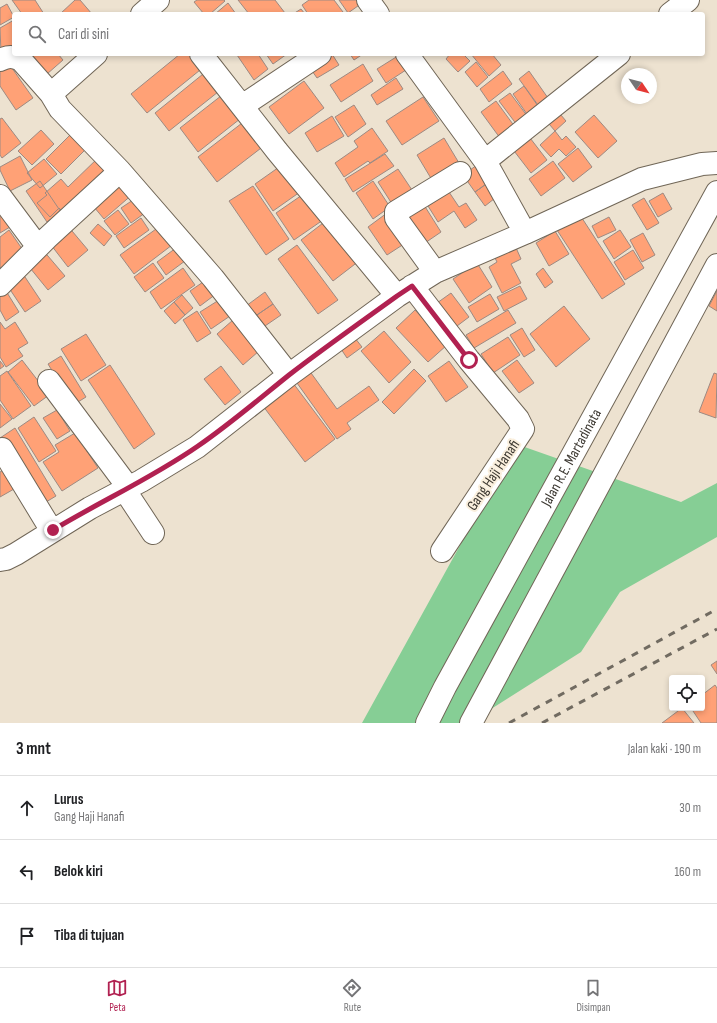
<!DOCTYPE html>
<html lang="id">
<head>
<meta charset="utf-8">
<style>
  body { margin:0; font-family:"Sofia Sans Condensed",sans-serif; background:#f6f6f6; color:#202124 }
  .controls { position:absolute; right:12px; bottom:12px; display:grid; overflow:hidden; border-radius:4px; box-shadow:0 2px 6px #0003 }
  .controls button { width:36px; height:36px; display:grid; place-items:center; padding:0; border:0; border-bottom:1px solid #e0e0e0; background:#fff; color:#202124; font:20px sans-serif }
  .compass { position:absolute; left:621px; top:68px; width:36px; height:36px; border-radius:50%; background:#fff; box-shadow:0 2px 6px #0003; rotate:125deg }
  .stop { position:absolute; width:12px; height:12px; margin:-9px; border:3px solid #b12151; border-radius:50%; background:#fff }
  .stop.end { background:#b12151; border-color:#fff; box-shadow:0 1px 4px #0008 }
  .list { margin:0; padding:0; list-style:none }
  h2 { display:flex; justify-content:space-between; align-items:center; height:52px; margin:0; padding:0 16px; font-size:17px }
  h2 small { font-size:13px; font-weight:400; color:#757577 }
  .list li { display:grid; grid-template-columns:26px 1fr auto; gap:12px; align-items:center; box-sizing:border-box; height:64px; padding:0 16px; border-top:1px solid #e0e0e0 }
  .list b { display:block; font-size:15px; white-space:nowrap }
  .list p { margin:0; font-size:13px; white-space:nowrap; color:#757577 }
  .list em { font-size:13px; font-style:normal; color:#757577 }
  .icon { flex:none; width:22px; height:22px; fill:none; stroke:currentColor; stroke-width:2; stroke-linecap:round; stroke-linejoin:round }
  .map { position:relative; flex:none; width:717px; height:723px; overflow:hidden }
  .search { position:absolute; background:#fff; box-shadow:0 2px 6px #0003; left:12px; right:12px; top:12px; height:44px; display:flex; align-items:center; gap:10px; box-sizing:border-box; padding:0 14px; border-radius:4px; color:#757577; font-size:15px }
  .sheet { height:244px; background:#fff }
  nav { display:flex; justify-content:space-around; align-items:center; box-sizing:border-box; height:56px; border-top:1px solid #e0e0e0; background:#fff; font-size:11px; color:#757577 }
  nav a { display:grid; justify-items:center; gap:2px }
  nav .on { color:#b12151 }
  .map>svg:first-child { display:block }
</style>
</head>
<body>
<div class="map">
<svg width="717" height="723" viewBox="0 0 717 723">
  <rect width="100%" height="100%" fill="#ede2d0"/>
  <!-- green -->
  <path fill="#86ce95" d="M516 444 681 502 717 483V537L620 592 581 652 469 723H362Z"/>
  <!-- building -->
  <path fill="#ffa176" stroke="#9d8a82" d="M12 0H35L44 14H22Z
    M75 0H80L92 14H60Z
    M197 0H224L225 1 210 14H204L194 2Z
    M238 0H275L285 13 249 14Z
    M309 0H334L343 12 340 14H308L302 5Z
    M339 0H365V1L348 13Z
    M228 3 236 14H215Z
    M7 4 14 17 0 25V8Z
    M301 9 305 14H293Z
    M14 20V45L1 53 0 28Z
    M29 54H58L63 60 47 74Z
    M180 54H196L205 66 147 113 131 94Z
    M239 54H258L268 69 254 80 237 55Z
    M266 54H287L273 64Z
    M332 54 339 65 317 78 310 68Z
    M350 54H363L354 60Z
    M401 54 409 68 386 83 377 69Z
    M450 54H463L470 61 458 72 446 59Z
    M471 54H492L501 65 489 76Z
    M7 61 33 98 16 110 0 86V66Z
    M476 62 488 77 477 87 465 72Z
    M363 64 373 81 341 102 330 85Z
    M208 70 223 88 169 131 155 113Z
    M503 71 512 84 489 102 480 89Z
    M529 71 548 98 538 105 519 79Z
    M396 78 403 89 377 105 371 95Z
    M304 81 324 108 289 134 269 107Z
    M524 86 540 109 529 117 513 94Z
    M226 92 245 115 198 152 180 128Z
    M510 93 528 117 517 125 499 101Z
    M423 97 439 121 402 145 386 121Z
    M496 101 515 127 500 138 481 112Z
    M354 105 366 124 348 137 335 117Z
    M555 108 566 121 555 131 544 118Z
    M594 115 617 141 598 158 575 132Z
    M332 116 344 136 317 152 305 133Z
    M2 118 21 143 2 158 0 155V119Z
    M246 120 265 145 217 182 198 157Z
    M372 128 388 151 370 163 368 161 344 177 335 163 358 147 354 141Z
    M41 130 54 144 32 165 18 151Z
    M74 131 89 146 61 174 46 159Z
    M555 131 562 140 566 136 576 147 566 156 559 149 551 157 540 145Z
    M527 134 547 160 531 173 511 147Z
    M444 138 459 163 432 180 417 155Z
    M578 148 592 167 573 182 558 164Z
    M385 154 394 166 353 192 345 179Z
    M20 156 32 180 10 191 0 170V167Z
    M100 156 113 170 64 213 59 208 50 217 37 203 47 195 45 193 61 179 68 187Z
    M44 159 57 174 40 188 27 173Z
    M553 161 565 178 541 196 529 179Z
    M282 165 300 192 273 211 255 184Z
    M477 165 489 182 475 192 463 175Z
    M398 169 414 193 394 207 378 182Z
    M119 175 134 193 104 219 89 201Z
    M40 181 61 212 47 222 26 191Z
    M373 181 390 207 373 219 356 193Z
    M489 182 499 195 485 206 475 192Z
    M253 186 289 239 266 255 229 201Z
    M449 192 459 207 466 203 477 220 465 228 454 211 438 222 428 206Z
    M305 193 323 220 294 240 276 213Z
    M663 193 672 209 658 217 649 201Z
    M139 196 149 210 131 223 121 208Z
    M644 198 659 223 647 230 632 205Z
    M424 205 441 232 422 245 404 219Z
    M118 210 129 224 115 235 104 221Z
    M0 211 10 227 0 233Z
    M578 212 625 284 602 299 555 227Z
    M387 213 407 242 387 255 368 227Z
    M609 217 616 230 598 238 592 226Z
    M141 218 149 230 124 248 116 236Z
    M327 220 359 261 333 281 301 240Z
    M98 224 112 236 104 246 90 233Z
    M163 224 176 242 134 274 120 255Z
    M67 225 88 250 68 267 48 241Z
    M9 230 25 253 2 269 0 267V237Z
    M620 230 631 247 614 259 603 241Z
    M555 231 569 254 549 266 536 243Z
    M643 233 655 255 642 262 630 240Z
    M513 241 521 259 511 264 521 283 502 293 489 267 497 262 492 252Z
    M180 245 189 258 166 275 157 262Z
    M297 245 338 300 318 314 278 259Z
    M42 249 65 276 48 290 26 263Z
    M633 250 644 268 625 280 614 262Z
    M153 263 164 278 145 292 134 277Z
    M477 263 492 287 469 303 453 279Z
    M183 268 195 285 161 309 150 292Z
    M543 268 553 282 545 288 536 274Z
    M23 274 41 301 25 312 7 285Z
    M206 280 216 294 200 306 190 291Z
    M520 286 527 299 504 311 497 297Z
    M6 291 19 312 6 321 0 310V294Z
    M717 291V311L709 306Z
    M265 292 273 304 254 317 246 306Z
    M451 293 469 317 449 332 430 308Z
    M490 294 499 309 477 322 468 307Z
    M182 295 193 308 185 315 174 302Z
    M219 300 230 316 211 329 200 312Z
    M174 302 185 315 175 324 164 311Z
    M273 304 281 315 262 328 254 317Z
    M564 306 590 339 556 367 530 334Z
    M415 310 447 345 428 362 396 328Z
    M508 310 516 323 474 348 466 335Z
    M197 311 211 333 197 342 183 320Z
    M233 320 259 351 243 365 217 334Z
    M0 322 5 329 15 322 28 343 18 349 23 356 6 367 0 357Z
    M522 328 535 350 524 357 510 335Z
    M384 331 411 362 389 383 361 351Z
    M351 333 362 347 347 358 337 343Z
    M86 334 106 365 81 381 61 349Z
    M508 337 520 355 493 373 481 354Z
    M61 356 86 397 73 405 48 364Z
    M22 360 49 395 34 406 8 372Z
    M517 360 534 383 519 393 502 371Z
    M0 361 4 366 0 369Z
    M449 361 468 387 446 402 428 376Z
    M110 365 155 434 134 449 88 380Z
    M221 366 241 392 225 405 204 379Z
    M306 366 337 409 369 386 379 400 347 423 351 429 337 439 292 376Z
    M414 369 426 381 394 414 382 402Z
    M7 371 31 406 13 419 0 400V376Z
    M714 373 717 374 716 418 699 412Z
    M290 379 335 439 305 462 260 402Z
    M0 404 12 419 0 428Z
    M57 410 70 431 57 439 43 418Z
    M34 417 56 451 39 462 18 428Z
    M15 428 56 496 41 505 0 438Z
    M75 433 98 468 62 491 43 462 59 452 55 445Z
    M11 466 21 485 0 497V472Z
    M717 661V674L711 665Z
    M715 685 717 688V723H701L691 708H702V695Z
    M682 708 694 723H662Z"/>
  <g fill="none" stroke-linecap="round" stroke-linejoin="round">
    <defs>
      <path id="minor" d="M368 0 378 14
        M142 14 158 0
        M670 14 688 0
        M96 54 51 94 60 109 120 171 213 278 289 375
        M201 54 277 151 397 296
        M407 54 485 161 525 233
        M0 60C8 56 13 56 21 60L51 94
        M242 106 320 54
        M485 161 619 54
        M0 196 38 247
        M435 272 396 218V212L460 173
        M0 285 47 238 120 171
        M412 286 469 360 518 419 523 429 442 551
        M49 381 128 487
        M2 449 47 523 53 530
        M124 489 153 533
        M0 560 6 559 16 554 90 508 141 481 197 447 289 375 397 296 435 272 525 233 642 179 702 164 717 163"/>
      <g id="highway">
        <path id="s1" d="M427 723 445 687 717 192"/>
        <path d="M471 723 717 265"/>
      </g>
    </defs>
    <!-- minor casing -->
    <use href="#minor" stroke="#706657" stroke-width="24"/>
    <!-- highway casing -->
    <use href="#highway" stroke="#706657" stroke-width="24"/>
    <!-- minor -->
    <use href="#minor" stroke="#fff" stroke-width="22"/>
    <!-- highway -->
    <use href="#highway" stroke="#fff" stroke-width="22"/>
    <!-- rail -->
    <path stroke="#716b61" stroke-width="3" stroke-dasharray="7 7" stroke-linecap="butt" d="M509 723 717 609
      M542 723 717 629"/>
  </g>
  <g fill="none" stroke-linecap="round" stroke-linejoin="round">
    <!-- route -->
    <path stroke="#b12151" stroke-width="5" d="M53 530C101 501 152 478 198 446 230 424 259 399 289 375 324 348 361 322 397 296L412 286 469 360"/>
  </g>
  <g text-anchor="middle" stroke-width="4" stroke-linejoin="round" paint-order="stroke">
    <!-- street labels -->
    <g font-size="15" fill="#3b3730" stroke="#faefdd">
      <text dy="5" stroke="none"><textPath href="#s1" startOffset="302">Jalan R.E. Martadinata</textPath></text>
      <text transform="translate(493 475) rotate(-56)" y="5">Gang Haji Hanafi</text>
    </g>
  </g>
</svg>
<div class="controls">
<button><svg class="icon" aria-label="locate" viewBox="0 0 24 24"><circle cx="12" cy="12" r="6"/><path d="M12 2v4M12 18v4M2 12h4M18 12h4"/></svg></button>
</div>
<svg class="compass" viewBox="-18 -18 36 36"><path d="M0-13l5 13h-10z" fill="#e53935"/><path d="M0 13l5-13h-10z" fill="#757577"/></svg>
<div class="stop" style="left:469px;top:360px"></div>
<div class="stop end" style="left:53px;top:530px"></div>
<div class="search"><svg class="icon" aria-label="search" viewBox="0 0 24 24"><circle cx="10" cy="10" r="6"/><path d="M15 15l6 6"/></svg>Cari di sini</div>
</div>
<section class="sheet">
<h2>3 mnt<small>Jalan kaki · 190 m</small></h2>
<ul class="list">
<li><svg class="icon" aria-label="ahead" viewBox="0 0 24 24"><path d="M12 20V5M6 11l6-6 6 6"/></svg><div><b>Lurus</b><p>Gang Haji Hanafi</p></div><em>30 m</em></li>
<li><svg class="icon" aria-label="left" viewBox="0 0 24 24"><path d="M17 20v-9H6M10 6l-5 5 5 5"/></svg><div><b>Belok kiri</b></div><em>160 m</em></li>
<li><svg class="icon" aria-label="arrive" viewBox="0 0 24 24"><path d="M6 21V4h12l-3 4 3 4H6"/></svg><div><b>Tiba di tujuan</b></div></li>
</ul>
</section>
<nav>
<a class="on"><svg class="icon" aria-label="map" viewBox="0 0 24 24"><path d="M3 6l6-2 6 2 6-2v14l-6 2-6-2-6 2zM9 4v14M15 6v14"/></svg>Peta</a>
<a><svg class="icon" aria-label="directions" viewBox="0 0 24 24"><path d="M12 3l9 9-9 9-9-9zM9 14v-3h6M13 9l2 2-2 2"/></svg>Rute</a>
<a><svg class="icon" aria-label="saved" viewBox="0 0 24 24"><path d="M7 4h10v16l-5-4-5 4z"/></svg>Disimpan</a>
</nav>
</body>
</html>
